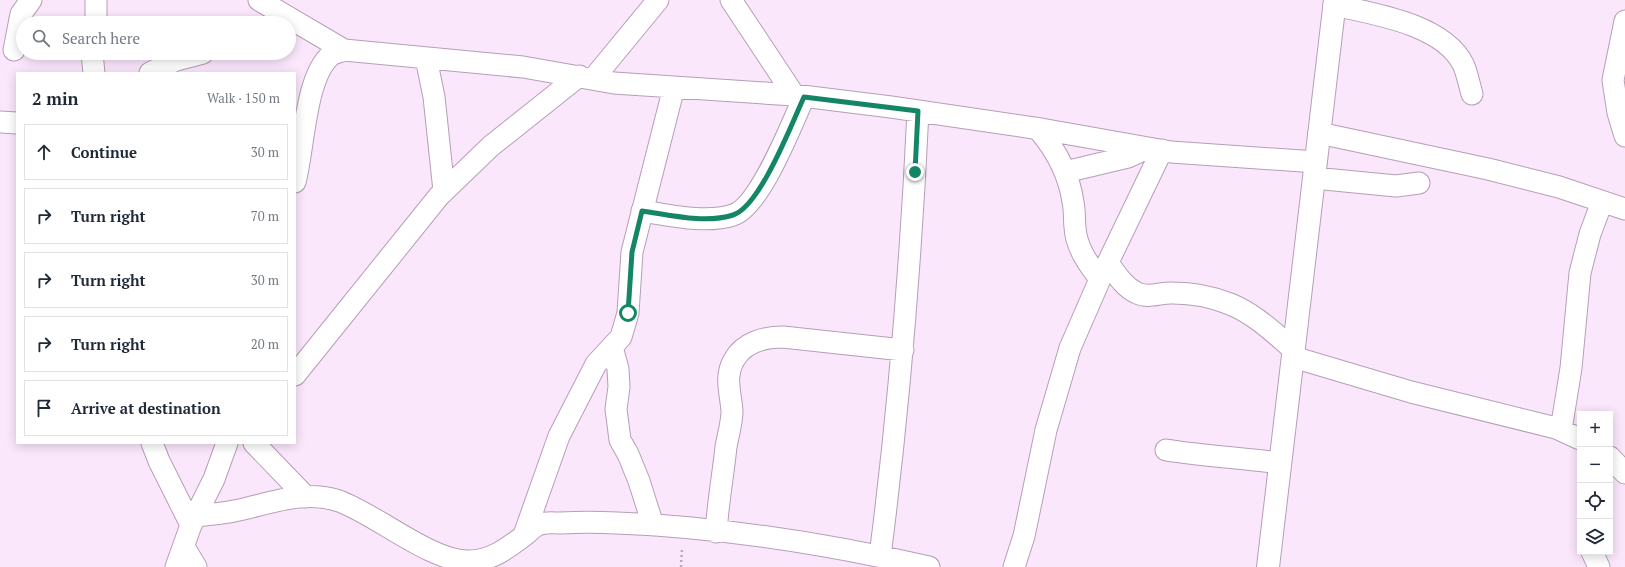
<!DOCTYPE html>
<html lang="en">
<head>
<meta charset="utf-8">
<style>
  body { margin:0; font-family:"PT Serif",serif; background:#f6f6f7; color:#1f2937 }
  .controls { position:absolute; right:12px; bottom:12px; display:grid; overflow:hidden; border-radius:0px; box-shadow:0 2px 10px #0003 }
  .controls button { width:36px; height:36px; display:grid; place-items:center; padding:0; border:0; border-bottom:1px solid #e0e1e3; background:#fff; color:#1f2937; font:20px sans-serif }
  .stop { position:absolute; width:12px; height:12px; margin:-9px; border:3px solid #158665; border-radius:50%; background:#fff }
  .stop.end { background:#158665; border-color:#fff; box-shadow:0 1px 4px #0008 }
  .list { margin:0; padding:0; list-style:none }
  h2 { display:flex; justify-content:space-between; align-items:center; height:52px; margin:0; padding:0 16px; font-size:17px }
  h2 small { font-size:13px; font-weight:400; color:#747a83 }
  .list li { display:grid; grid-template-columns:26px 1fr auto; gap:12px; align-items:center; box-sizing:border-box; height:56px; margin:0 8px 8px; padding:0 8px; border:1px solid #e0e1e3; border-radius:0px }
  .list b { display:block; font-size:15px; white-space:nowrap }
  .list em { font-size:13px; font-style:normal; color:#747a83 }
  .icon { flex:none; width:22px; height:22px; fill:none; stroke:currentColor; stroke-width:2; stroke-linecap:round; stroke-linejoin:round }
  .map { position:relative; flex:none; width:1625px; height:567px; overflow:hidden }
  .search { position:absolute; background:#fff; box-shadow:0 2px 10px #0003; left:16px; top:16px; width:280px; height:44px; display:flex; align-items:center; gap:10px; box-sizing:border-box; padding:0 14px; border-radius:22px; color:#747a83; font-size:15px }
  .panel { position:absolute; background:#fff; box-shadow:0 2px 10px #0003; left:16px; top:72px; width:280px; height:372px; border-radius:0px }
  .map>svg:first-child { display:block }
</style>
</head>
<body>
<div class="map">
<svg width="1625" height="567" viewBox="0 0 1625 567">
  <rect width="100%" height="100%" fill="#fbe7fc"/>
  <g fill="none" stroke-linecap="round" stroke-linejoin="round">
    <defs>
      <path id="minor" d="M259 0 344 50
        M731 0 794 95
        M1334 5C1374 14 1443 24 1463 64 1467 72 1469 84 1472 94
        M1625 21 1613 80 1618 113 1625 136
        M96 23V0
        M14 50 21 14 31 0
        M92 53 94 73
        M426 58 434 97 444 191
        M150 73 176 60 203 53
        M593 79 658 0
        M0 122 17 123
        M1038 129C1056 150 1069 174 1073 202 1075 211 1074 219 1075 227 1076 247 1088 264 1100 279
        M1319 133 1488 169 1559 187 1625 209
        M1065 172 1128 157 1147 148
        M1314 178 1396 186 1419 183
        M295 182C304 149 305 78 330 56 333 53 340 52 344 50L523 67 614 83 794 95 891 107 1041 129 1171 152 1316 162
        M642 211C669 215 706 224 733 215 760 207 792 123 804 97
        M1108 263C1116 274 1124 287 1137 293 1149 299 1161 292 1173 293 1191 293 1213 297 1230 304 1255 314 1274 333 1294 350
        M612 347 618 369 619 387 616 409 620 440 628 454 639 481 653 525
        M1293 357 1411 392 1556 428 1580 439
        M295 375 439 196 491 146 579 76
        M1561 430 1571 368 1580 273 1590 234 1602 202
        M152 443 159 461 191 525
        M254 443 306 497
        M1166 450C1204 456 1242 458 1280 463
        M1610 457 1625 473
        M196 516C208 514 221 514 234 511 269 504 303 489 339 501 377 515 429 560 467 561 490 562 508 548 525 535 530 531 535 525 541 524 546 522 554 523 560 523 579 522 598 522 617 523 722 527 827 544 929 567
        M716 532C718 503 723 475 726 447 728 435 732 423 732 411 731 394 724 377 734 360 744 342 765 337 783 337L903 350
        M524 535 559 436 596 364 621 337 628 313 632 252 674 87
        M184 547 196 567
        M1592 552 1599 567
        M880 556C899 408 911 260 918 111
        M176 567 191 525 214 479 227 443
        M1014 567 1024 536 1046 430 1070 348 1100 279 1162 150"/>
      <path id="tertiary" d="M1268 567 1335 0"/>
    </defs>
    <!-- minor casing -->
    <use href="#minor" stroke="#b69eb7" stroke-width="23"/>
    <!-- tertiary casing -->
    <use href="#tertiary" stroke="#b69eb7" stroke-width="24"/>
    <!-- path -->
    <path stroke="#baa9bb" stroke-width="2.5" stroke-dasharray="2 3" stroke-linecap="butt" d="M681 567 682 548"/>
    <!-- minor -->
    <use href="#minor" stroke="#fff" stroke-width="21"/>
    <!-- tertiary -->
    <use href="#tertiary" stroke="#fff" stroke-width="22"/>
  </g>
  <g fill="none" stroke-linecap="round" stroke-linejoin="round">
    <!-- route -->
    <path stroke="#158665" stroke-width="5" d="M628 313 632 252 642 211C670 215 705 224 733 215 760 207 792 123 804 97L918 111 915 172"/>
  </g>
</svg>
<div class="controls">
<button>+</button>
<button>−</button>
<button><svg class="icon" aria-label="locate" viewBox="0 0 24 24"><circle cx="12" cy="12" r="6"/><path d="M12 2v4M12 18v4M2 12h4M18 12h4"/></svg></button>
<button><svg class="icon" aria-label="layers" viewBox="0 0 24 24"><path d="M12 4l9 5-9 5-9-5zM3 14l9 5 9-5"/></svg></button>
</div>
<div class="stop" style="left:628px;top:313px"></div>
<div class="stop end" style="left:915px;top:172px"></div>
<div class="search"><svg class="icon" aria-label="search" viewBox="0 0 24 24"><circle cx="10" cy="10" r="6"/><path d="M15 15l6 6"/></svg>Search here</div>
<section class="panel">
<h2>2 min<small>Walk · 150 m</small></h2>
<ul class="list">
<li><svg class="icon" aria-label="ahead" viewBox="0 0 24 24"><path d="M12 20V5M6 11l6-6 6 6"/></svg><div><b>Continue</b></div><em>30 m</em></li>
<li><svg class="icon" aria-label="right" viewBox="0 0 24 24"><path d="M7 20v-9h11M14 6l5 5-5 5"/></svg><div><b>Turn right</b></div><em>70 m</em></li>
<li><svg class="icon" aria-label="right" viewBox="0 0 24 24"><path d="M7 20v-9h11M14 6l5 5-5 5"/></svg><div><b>Turn right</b></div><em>30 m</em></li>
<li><svg class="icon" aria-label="right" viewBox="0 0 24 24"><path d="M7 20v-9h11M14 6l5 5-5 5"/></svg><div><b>Turn right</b></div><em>20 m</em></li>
<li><svg class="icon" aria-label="arrive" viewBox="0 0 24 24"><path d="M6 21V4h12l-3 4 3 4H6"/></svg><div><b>Arrive at destination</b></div></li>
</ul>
</section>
</div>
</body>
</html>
